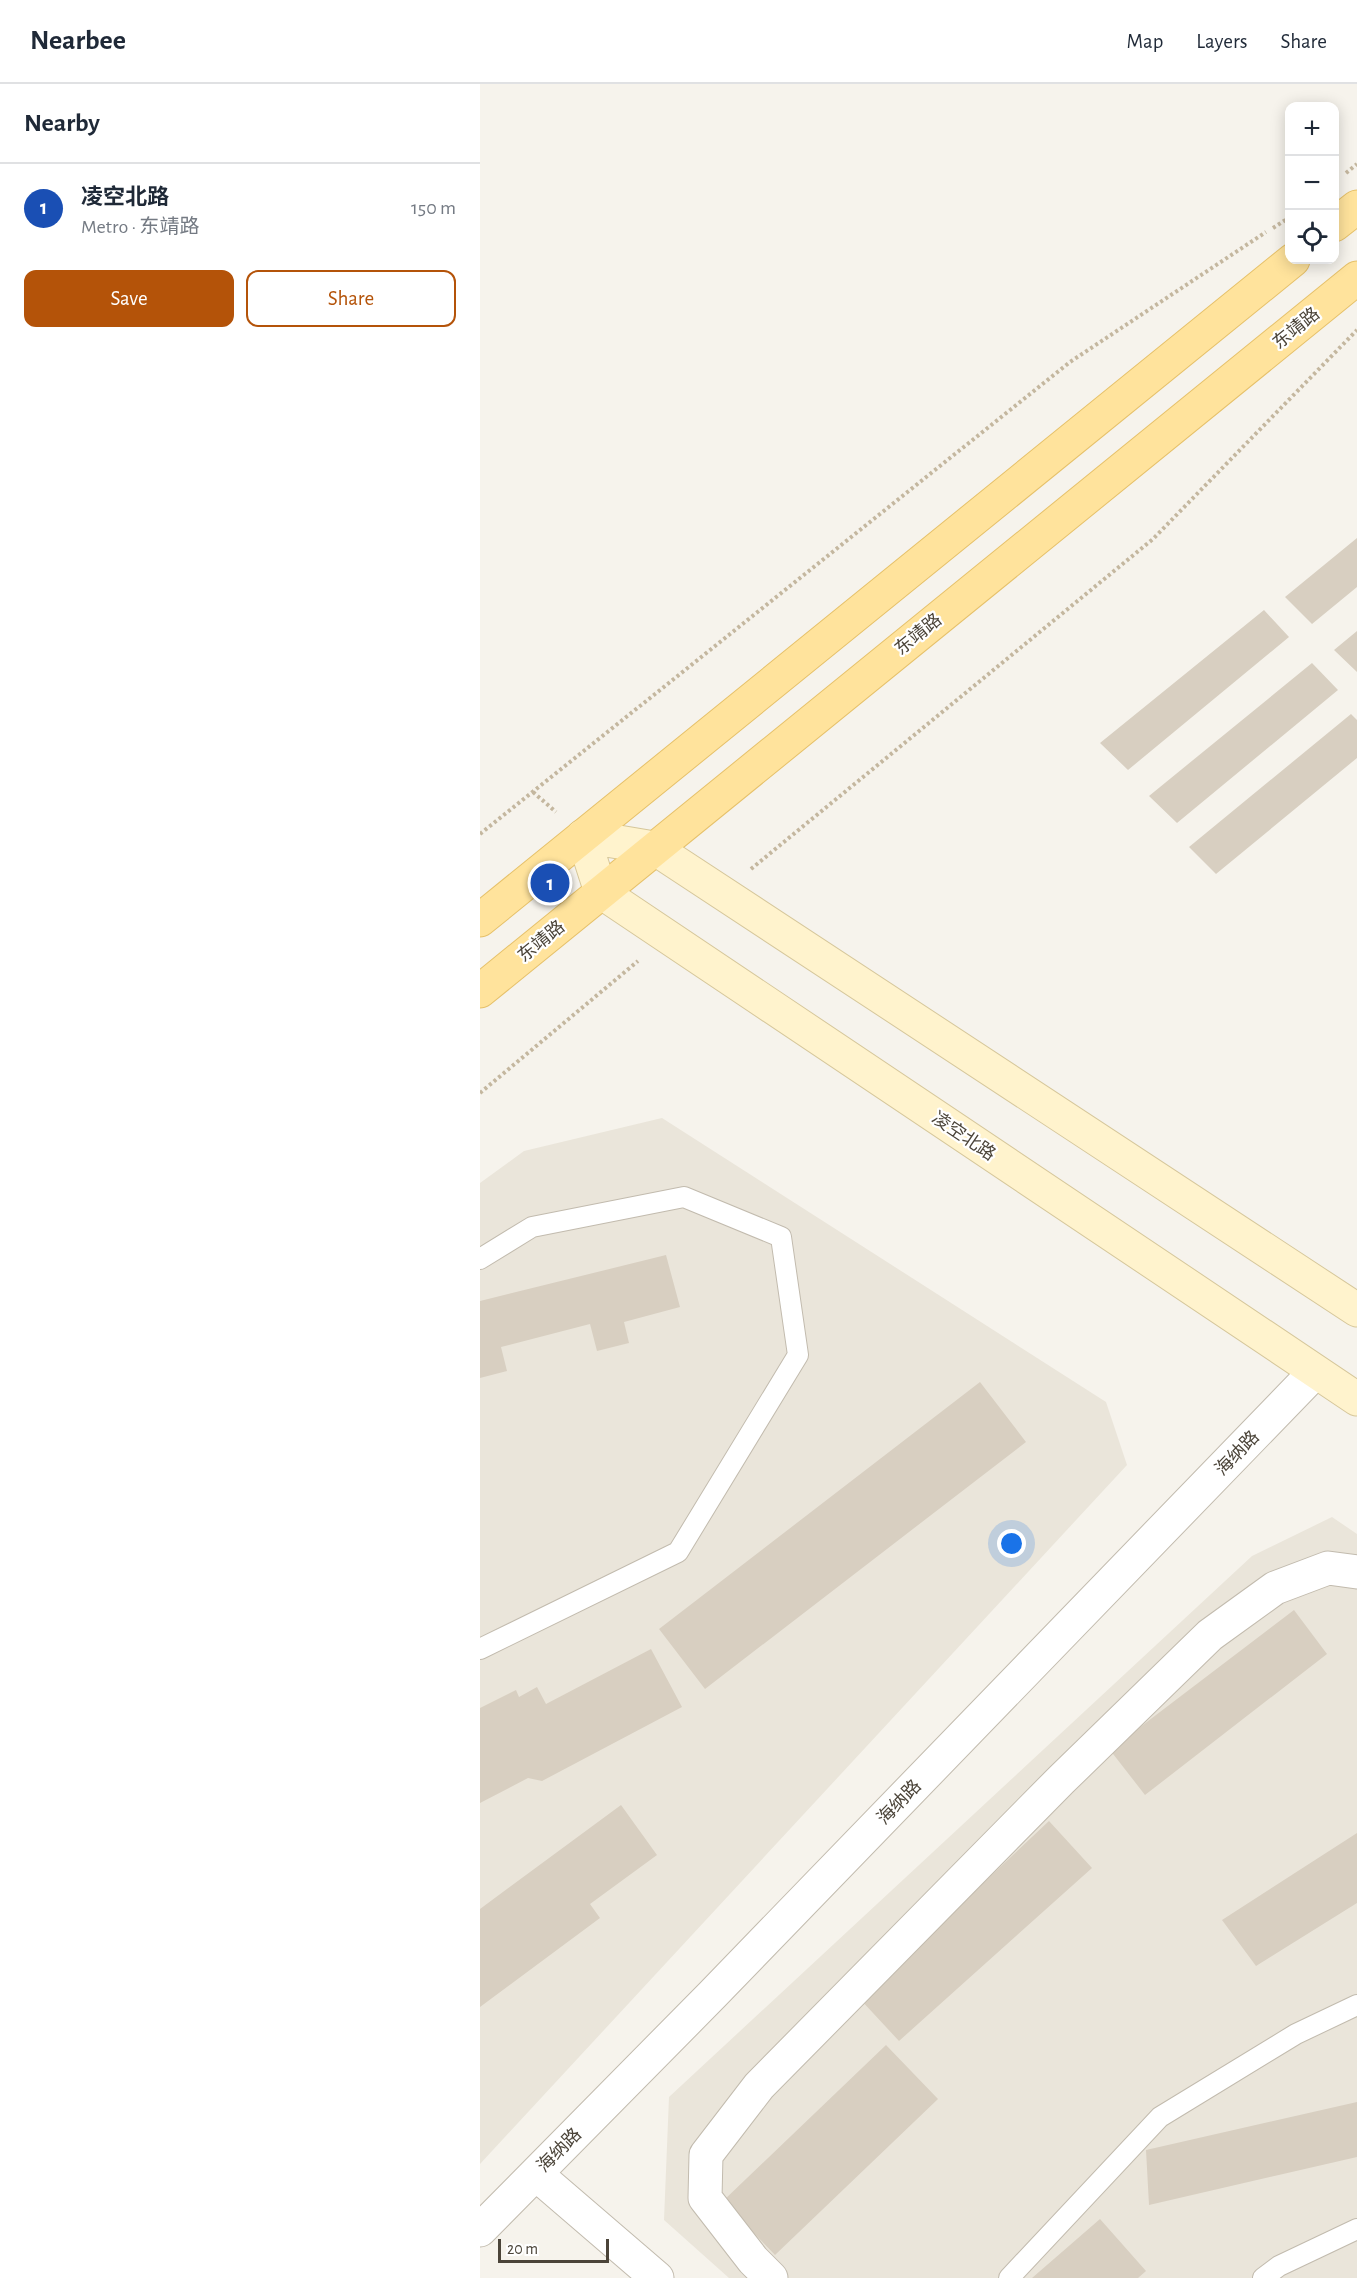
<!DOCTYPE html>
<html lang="en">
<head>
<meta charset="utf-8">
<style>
  body { margin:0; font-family:"Alegreya Sans","Noto Sans SC",sans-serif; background:#f6f6f7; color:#1f2937 }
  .controls { position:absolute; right:18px; top:18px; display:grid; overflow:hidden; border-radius:12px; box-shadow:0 3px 15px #0003 }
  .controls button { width:54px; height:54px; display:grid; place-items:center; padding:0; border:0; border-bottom:2px solid #e0e1e3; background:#fff; color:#1f2937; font:30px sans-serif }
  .scale { position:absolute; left:18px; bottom:15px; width:111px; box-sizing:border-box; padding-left:6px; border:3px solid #4b4439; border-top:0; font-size:16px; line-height:21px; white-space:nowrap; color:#4b4439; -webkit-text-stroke:4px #fff; paint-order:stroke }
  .you { position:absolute; left:532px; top:1460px; width:21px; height:21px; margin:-15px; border:4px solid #fff; border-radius:50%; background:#1a73e8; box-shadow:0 0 0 9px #1a73e833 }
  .badge { display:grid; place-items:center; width:39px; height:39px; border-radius:50%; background:#b45309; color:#fff; font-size:20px; font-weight:700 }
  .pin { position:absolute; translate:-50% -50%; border:3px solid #fff; box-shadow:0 2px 6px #0006 }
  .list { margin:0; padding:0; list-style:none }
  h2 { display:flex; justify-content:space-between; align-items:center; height:78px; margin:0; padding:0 24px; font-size:26px }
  h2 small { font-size:20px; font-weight:400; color:#747a83 }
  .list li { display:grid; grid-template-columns:39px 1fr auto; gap:18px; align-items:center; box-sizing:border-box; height:90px; padding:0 24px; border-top:2px solid #e0e1e3 }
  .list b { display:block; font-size:22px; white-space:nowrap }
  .list p { margin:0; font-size:20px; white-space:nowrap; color:#747a83 }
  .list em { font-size:20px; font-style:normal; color:#747a83 }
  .actions { display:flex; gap:12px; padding:18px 24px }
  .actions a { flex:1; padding:14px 0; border:2px solid #b45309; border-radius:12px; text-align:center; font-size:21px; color:#b45309 }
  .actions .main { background:#b45309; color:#fff }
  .icon { flex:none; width:33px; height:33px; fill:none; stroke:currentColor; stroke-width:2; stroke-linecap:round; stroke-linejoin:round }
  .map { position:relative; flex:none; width:877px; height:2194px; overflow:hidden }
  header { display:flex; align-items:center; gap:36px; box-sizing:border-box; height:84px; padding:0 30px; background:#fff; border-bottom:2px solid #e0e1e3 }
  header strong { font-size:28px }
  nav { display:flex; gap:33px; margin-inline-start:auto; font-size:21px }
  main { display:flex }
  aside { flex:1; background:#fff }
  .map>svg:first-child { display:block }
</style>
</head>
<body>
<header>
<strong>Nearbee</strong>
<nav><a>Map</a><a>Layers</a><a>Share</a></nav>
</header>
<main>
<aside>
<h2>Nearby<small></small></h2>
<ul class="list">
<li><span class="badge" style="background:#1a4fb4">1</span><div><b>凌空北路</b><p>Metro · 东靖路</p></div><em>150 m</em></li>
</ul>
<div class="actions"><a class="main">Save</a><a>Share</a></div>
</aside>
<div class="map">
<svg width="877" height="2194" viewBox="0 0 877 2194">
  <rect width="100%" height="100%" fill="#f6f3ec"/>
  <!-- residential -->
  <path fill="#eae5da" d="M182 1034 626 1318 647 1381 0 2080V1099L44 1067Z
    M852 1433 877 1450V2194H249L184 2136 189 2013 772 1472Z"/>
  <!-- building -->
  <path fill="#d8cfc1" d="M877 454V503L832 540 805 513Z
    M784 526 809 553 648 686 620 659Z
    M877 547V588L854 566Z
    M832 579 858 606 697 739 669 712Z
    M871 630 877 636V674L736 790 709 763Z
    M186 1171 200 1223 144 1238 149 1259 117 1267 110 1240 21 1263 27 1287 0 1294V1217Z
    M500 1298 546 1358 225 1605 179 1545Z
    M814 1526 847 1570 665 1711 630 1666Z
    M171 1565 202 1623 62 1697 48 1694 0 1719V1624L36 1606 39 1613 57 1603 66 1620Z
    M141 1721 177 1771 110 1820 120 1834 0 1923V1825Z
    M569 1737 612 1784 419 1957 380 1915Z
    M877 1749V1819L776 1882 742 1836Z
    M406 1961 458 2015 295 2171 243 2117Z
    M877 2018V2073L669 2121 666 2066Z
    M620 2135 666 2187 658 2194H552Z"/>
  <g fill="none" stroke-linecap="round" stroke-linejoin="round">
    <defs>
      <path id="service" d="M0 1175 52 1143 204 1113 301 1153 318 1271 198 1468 0 1565
        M529 2194 680 2033 816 1950 877 1921
        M783 2194 799 2182 877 2145"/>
      <path id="minor" d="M56 2090 177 2194
        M0 2146 232 1911 835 1288
        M291 2194 273 2176 225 2114 226 2071 279 2002 581 1696 730 1551 795 1504 848 1484 877 1488"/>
      <path id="secondary" d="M877 1226 174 764 103 752 121 808 877 1315"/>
      <path id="primary" d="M854 141 877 123
        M0 836 813 176
        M0 907 877 194"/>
    </defs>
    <!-- service casing -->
    <use href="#service" stroke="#c2bbae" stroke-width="22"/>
    <!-- minor casing -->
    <use href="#minor" stroke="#c2bbae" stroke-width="35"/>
    <!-- secondary casing -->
    <use href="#secondary" stroke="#d6c79b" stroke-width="35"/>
    <!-- primary casing -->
    <use href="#primary" stroke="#e6c16a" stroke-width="35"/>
    <!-- path -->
    <path stroke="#c4b79f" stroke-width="4" stroke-dasharray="3 3" stroke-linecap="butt" d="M866 89 877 80
      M793 144 810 133
      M53 708 76 728
      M0 750 590 278 786 148
      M271 785 673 455 877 246
      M0 1009 158 877"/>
    <!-- service -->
    <use href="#service" stroke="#fff" stroke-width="20"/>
    <!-- minor -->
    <use href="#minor" stroke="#fff" stroke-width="33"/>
    <!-- secondary -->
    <use href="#secondary" stroke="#fff3cd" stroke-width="33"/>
    <!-- primary -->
    <use href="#primary" stroke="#ffe39c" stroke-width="33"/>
  </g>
  <g text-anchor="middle" stroke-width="4.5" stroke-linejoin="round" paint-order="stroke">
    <!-- street labels -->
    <g font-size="18" fill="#4b4439" stroke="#fff">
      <text transform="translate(816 244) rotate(-39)" y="6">东靖路</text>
      <text transform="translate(438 550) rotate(-39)" y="6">东靖路</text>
      <text transform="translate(61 857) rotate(-39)" y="6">东靖路</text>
      <text transform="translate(484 1052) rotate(34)" y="6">凌空北路</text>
      <text transform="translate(757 1369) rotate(-46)" y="6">海纳路</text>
      <text transform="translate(419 1718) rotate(-46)" y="6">海纳路</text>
      <text transform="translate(79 2066) rotate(-45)" y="6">海纳路</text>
    </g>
  </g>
</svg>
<div class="controls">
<button>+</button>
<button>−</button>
<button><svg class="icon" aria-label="locate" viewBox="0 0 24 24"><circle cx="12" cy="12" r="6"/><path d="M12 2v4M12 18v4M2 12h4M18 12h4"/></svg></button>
</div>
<div class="scale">20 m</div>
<div class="you"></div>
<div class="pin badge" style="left:70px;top:799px;background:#1a4fb4">1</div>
</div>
</main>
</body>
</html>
